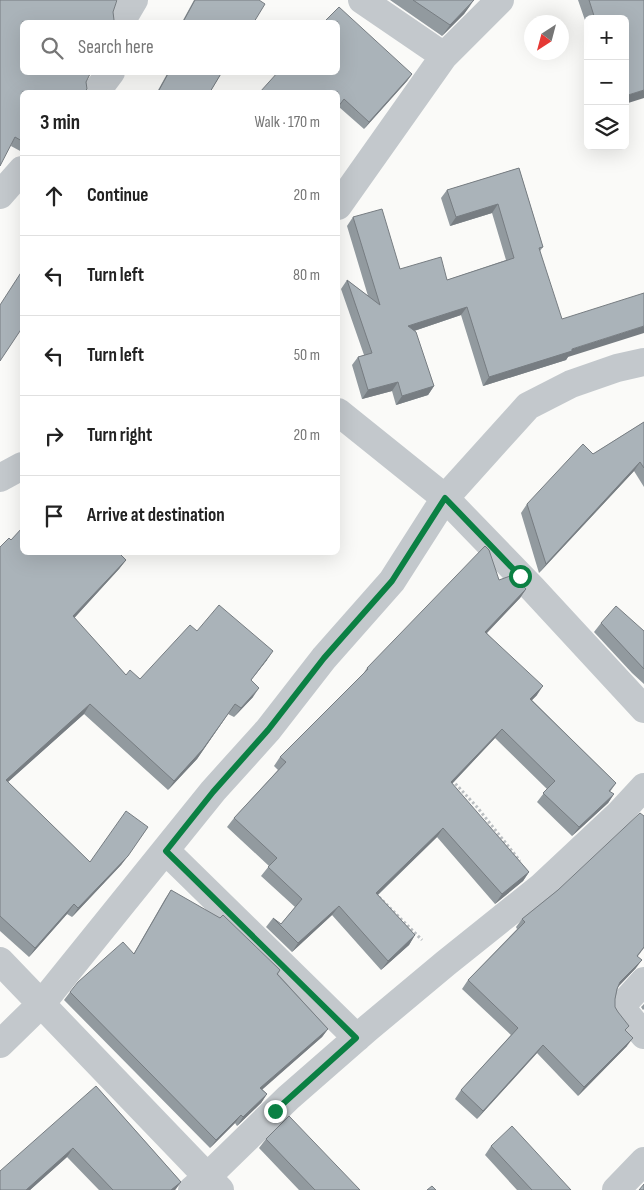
<!DOCTYPE html>
<html lang="en">
<head>
<meta charset="utf-8">
<style>
  body { margin:0; font-family:"Sofia Sans Condensed",sans-serif; background:#f6f6f6; color:#222 }
  .controls { position:absolute; right:15px; top:15px; display:grid; overflow:hidden; border-radius:8px; box-shadow:0 5px 20px #0002 }
  .controls button { width:45px; height:45px; display:grid; place-items:center; padding:0; border:0; border-bottom:1px solid #e0e0e0; background:#fff; color:#222; font:25px sans-serif }
  .compass { position:absolute; left:524px; top:15px; width:45px; height:45px; border-radius:50%; background:#fff; box-shadow:0 5px 20px #0002; rotate:216deg }
  .stop { position:absolute; width:15px; height:15px; margin:-11px; border:4px solid #0b8043; border-radius:50%; background:#fff }
  .stop.end { background:#0b8043; border-color:#fff; box-shadow:0 1px 5px #0008 }
  .list { margin:0; padding:0; list-style:none }
  h2 { display:flex; justify-content:space-between; align-items:center; height:65px; margin:0; padding:0 20px; font-size:21px }
  h2 small { font-size:16px; font-weight:400; color:#767676 }
  .list li { display:grid; grid-template-columns:32px 1fr auto; gap:15px; align-items:center; box-sizing:border-box; height:80px; padding:0 20px; border-top:1px solid #e0e0e0 }
  .list b { display:block; font-size:19px; white-space:nowrap }
  .list em { font-size:16px; font-style:normal; color:#767676 }
  .icon { flex:none; width:28px; height:28px; fill:none; stroke:currentColor; stroke-width:2; stroke-linecap:round; stroke-linejoin:round }
  .map { position:relative; flex:none; width:644px; height:1190px; overflow:hidden }
  .search { position:absolute; background:#fff; box-shadow:0 5px 20px #0002; left:20px; top:20px; width:320px; height:55px; display:flex; align-items:center; gap:12px; box-sizing:border-box; padding:0 18px; border-radius:8px; color:#767676; font-size:19px }
  .panel { position:absolute; background:#fff; box-shadow:0 5px 20px #0002; left:20px; top:90px; width:320px; height:465px; border-radius:8px }
  .map>svg:first-child { display:block }
</style>
</head>
<body>
<div class="map">
<svg width="644" height="1190" viewBox="0 0 644 1190">
  <rect width="100%" height="100%" fill="#fafaf8"/>
  <g fill="none" stroke-linecap="round" stroke-linejoin="round">
    <!-- path -->
    <path stroke="#bbbfc2" stroke-width="3" stroke-dasharray="2.5 2.5" stroke-linecap="butt" d="M452 780 477 807 520 861
      M379 897 422 940"/>
    <!-- minor -->
    <path stroke="#c3c8cc" stroke-width="28" d="M362 0 444 56
      M123 22 124 17 134 0
      M96 92 111 72
      M0 195 22 170
      M338 206 444 56 500 0
      M338 412 445 498 533 589 644 709
      M0 478 22 466
      M166 851 357 1038
      M0 961 220 1190
      M644 981 626 1001 624 1011 644 1035
      M0 1044 42 1003 213 791 268 730 324 658 392 581 445 498 528 406 571 384 617 368 644 362
      M192 1190 208 1176 288 1098 367 1029 446 963 541 887 619 814 644 787
      M616 1190 644 1161"/>
  </g>
  <!-- wall -->
  <path fill="#929a9f" d="M194 0H259L254 22H182Z
    M390 0H474L464 14 442 36Z
    M578 0H644L625 19H588V29Z
    M168 72H222L210 92H157Z
    M412 74 407 81 364 129 339 107 338 92Z
    M22 92V152L11 146Z
    M519 168 543 247 540 251 568 357 566 360 483 386 461 315 414 331 434 386 428 395 396 405 392 391 362 399 352 365 358 357 364 355 341 289 347 280 368 296 347 226 353 217 400 269 447 280 506 260 492 213 450 226 441 198 447 190Z
    M644 422V487L634 471 539 573 521 513 527 504 593 454Z
    M11 540 126 560 119 569 74 618 126 675 140 679 197 631 267 660 251 680 253 697 234 717 228 714 197 759 168 790 84 714 8 782 90 862 148 827 121 865 72 917 67 914 29 957 0 931V547Z
    M499 580 526 589 520 598 487 633 537 695 532 700 616 783 610 792 614 794 608 803 572 836 537 802 547 789 495 738 452 784 529 872 523 881 495 904 437 837 378 895 415 935 409 945 381 970 332 915 292 952 266 927 273 918 281 924 295 907 261 876 269 866 227 827 234 818 278 770 274 766 280 757 363 674 367 668Z
    M601 623 644 631V684L632 673 594 632Z
    M644 816V948L638 956 636 968 618 987 615 999V1007L625 1030 627 1046 578 1096 537 1053 477 1119 455 1099 461 1090 511 1035 462 989 468 980 517 929 516 927 522 919 558 890Z
    M171 890 280 970 278 974 328 1029 322 1037 262 1089 267 1094 261 1103 237 1126 235 1123 210 1148 64 1000 70 992 134 953 165 899Z
    M644 1004V1009L643 1010 641 1007Z
    M96 1086 181 1182 175 1190H99L67 1157 30 1190H0Z
    M266 1139 360 1190H299L259 1148Z
    M491 1146 571 1190H517L485 1155Z"/>
  <!-- shaded-wall -->
  <path fill="#777d82" d="M472 3 464 14 442 36 450 25Z
    M412 74 407 81 364 129 369 122Z
    M644 90V98L625 104V96Z
    M498 204 492 213 450 226 456 217Z
    M467 307 461 315 402 335 408 326Z
    M644 326V333L568 357 566 360 483 386 489 377 572 349Z
    M398 382 392 391 362 399 368 390Z
    M434 386 428 395 396 405 402 396Z
    M640 462 634 471 539 573 546 564Z
    M126 560 119 569 67 626 73 616Z
    M526 589 520 598 479 641 485 632Z
    M273 651 267 660 244 689 251 680Z
    M543 686 537 695 524 708 530 699Z
    M259 688 253 697 234 717 241 708Z
    M90 704 84 714 0 789 6 780Z
    M228 714 197 759 168 790 174 781Z
    M502 729 495 738 445 791 451 782Z
    M614 794 608 803 572 836 579 827Z
    M443 828 437 837 370 902 376 893Z
    M128 856 121 865 72 917 78 908Z
    M529 872 523 881 495 904 502 894Z
    M74 904 67 914 29 957 35 948Z
    M339 906 332 915 292 952 298 943Z
    M415 935 409 945 381 970 388 961Z
    M642 960 636 968 614 991 620 982Z
    M328 1029 322 1037 255 1096 260 1088Z
    M633 1038 627 1046 578 1096 584 1087Z
    M543 1045 537 1053 477 1119 483 1111Z
    M267 1094 261 1103 237 1126 243 1117Z
    M241 1115 235 1123 210 1148 216 1140Z
    M73 1148 67 1157 30 1190H26Z
    M181 1182 175 1190H171Z"/>
  <!-- building -->
  <path fill="#aab3b9" stroke="#777d82" d="M0 0H117L113 12 114 20 116 22H22V72H91L86 82 87 89 84 92H22V141L15 137 0 166Z
    M195 0H259L265 4 254 22H183Z
    M413 0H474L450 25Z
    M589 0H644V90L625 96V19H595Z
    M339 7 412 74 369 122 344 99 338 107V92H260L278 72H338V22H324Z
    M169 72H222L210 92H158Z
    M519 168 543 247 539 248 562 319 644 293V326L572 349V351L489 377 467 307 408 326 416 332 434 386 402 396 398 382 368 390 358 357 372 353 347 280 380 305 353 217 382 209 400 269 441 257 447 280 514 258 498 204 456 217 447 190Z
    M22 271V328L0 361V305Z
    M644 422V468L640 462 546 564 527 504 583 444 593 454Z
    M22 528V552H118L126 560 73 616 126 675 130 670 140 679 190 625 197 631 219 605 273 651 251 680 259 688 241 708 235 704 203 749 174 781 90 704 6 780 90 862 126 811 148 827 128 856 78 908 74 904 35 948 0 916V547L9 538 11 540Z
    M485 546 489 550 499 580 513 575 526 589 485 632 543 686 530 699 616 783 609 791 614 794 579 827 543 793 555 781 502 729 451 782 529 872 502 894 443 828 376 893 415 935 388 961 339 906 298 943 273 918 281 924 302 899 268 867 277 858 234 818 286 762 280 757 368 669 367 668Z
    M616 606 644 631V669L601 623Z
    M640 813 644 816V947L637 956 642 960 620 982 617 989 615 999V1007L618 1012 629 1026 625 1030 633 1038 584 1087 543 1045 483 1111 461 1090 518 1028 468 980 525 922 522 919 558 890Z
    M171 890 220 918 223 915 280 970 277 974 328 1029 260 1088 267 1094 243 1117 241 1115 216 1140 70 992 78 982 123 942 134 954Z
    M96 1086 181 1182 171 1190H113L73 1148 26 1190H0V1171Z
    M289 1116 360 1190H315L266 1139Z
    M512 1126 571 1190H532L491 1146Z
    M644 1184V1190H639Z
    M432 1186 436 1190H427Z"/>
  <g fill="none" stroke-linecap="round" stroke-linejoin="round">
    <!-- route -->
    <path stroke="#0b8043" stroke-width="6" d="M275 1111 356 1038 166 851 213 792 268 730 324 658 392 581 445 498 520 576"/>
  </g>
</svg>
<div class="controls">
<button>+</button>
<button>−</button>
<button><svg class="icon" aria-label="layers" viewBox="0 0 24 24"><path d="M12 4l9 5-9 5-9-5zM3 14l9 5 9-5"/></svg></button>
</div>
<svg class="compass" viewBox="-18 -18 36 36"><path d="M0-13l5 13h-10z" fill="#e53935"/><path d="M0 13l5-13h-10z" fill="#767676"/></svg>
<div class="stop" style="left:520px;top:576px"></div>
<div class="stop end" style="left:275px;top:1111px"></div>
<div class="search"><svg class="icon" aria-label="search" viewBox="0 0 24 24"><circle cx="10" cy="10" r="6"/><path d="M15 15l6 6"/></svg>Search here</div>
<section class="panel">
<h2>3 min<small>Walk · 170 m</small></h2>
<ul class="list">
<li><svg class="icon" aria-label="ahead" viewBox="0 0 24 24"><path d="M12 20V5M6 11l6-6 6 6"/></svg><div><b>Continue</b></div><em>20 m</em></li>
<li><svg class="icon" aria-label="left" viewBox="0 0 24 24"><path d="M17 20v-9H6M10 6l-5 5 5 5"/></svg><div><b>Turn left</b></div><em>80 m</em></li>
<li><svg class="icon" aria-label="left" viewBox="0 0 24 24"><path d="M17 20v-9H6M10 6l-5 5 5 5"/></svg><div><b>Turn left</b></div><em>50 m</em></li>
<li><svg class="icon" aria-label="right" viewBox="0 0 24 24"><path d="M7 20v-9h11M14 6l5 5-5 5"/></svg><div><b>Turn right</b></div><em>20 m</em></li>
<li><svg class="icon" aria-label="arrive" viewBox="0 0 24 24"><path d="M6 21V4h12l-3 4 3 4H6"/></svg><div><b>Arrive at destination</b></div></li>
</ul>
</section>
</div>
</body>
</html>
